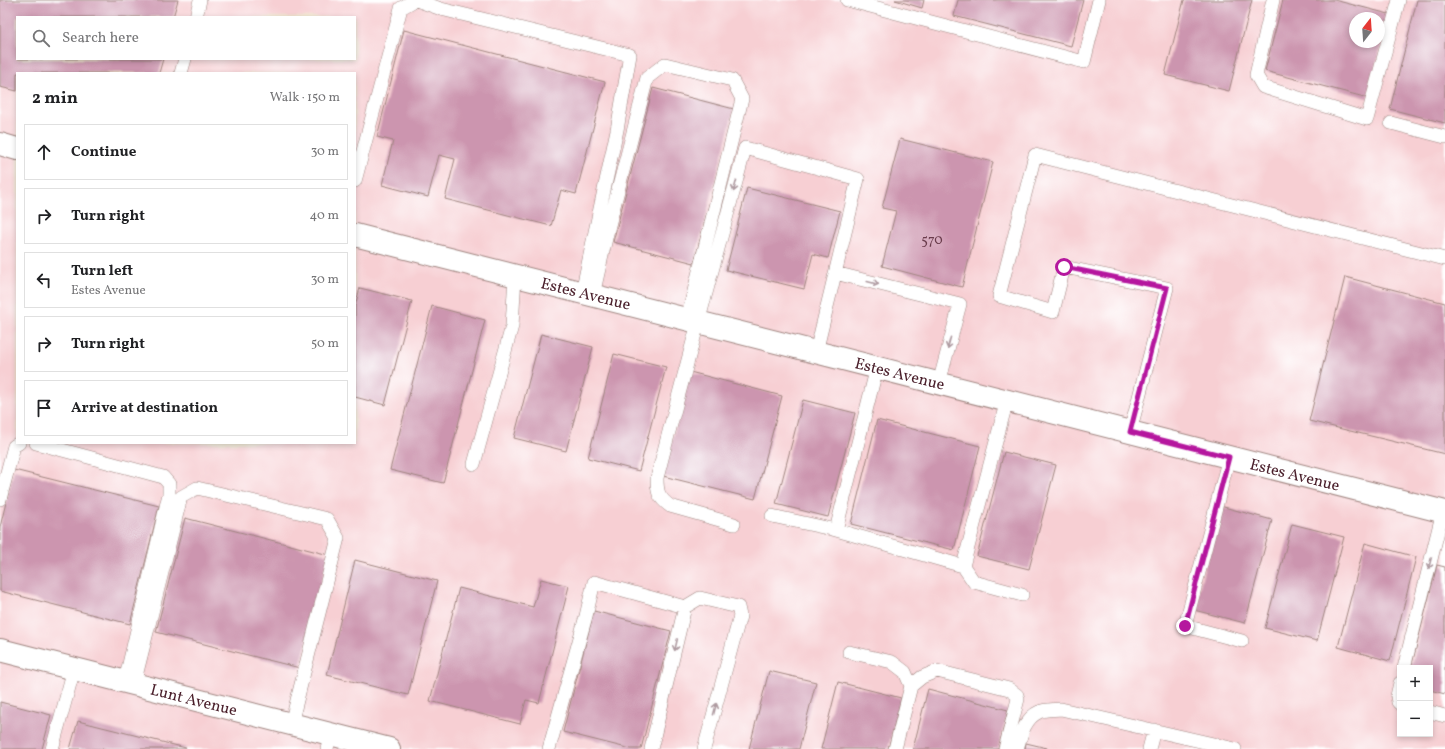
<!DOCTYPE html>
<html lang="en">
<head>
<meta charset="utf-8">
<style>
  body { margin:0; font-family:Vollkorn,serif; background:#f2f2f2; color:#202124 }
  .controls { position:absolute; right:12px; bottom:12px; display:grid; overflow:hidden; border-radius:0px; box-shadow:0 2px 6px #0003 }
  .controls button { width:36px; height:36px; display:grid; place-items:center; padding:0; border:0; border-bottom:1px solid #e0e0e0; background:#fff; color:#202124; font:20px sans-serif }
  .compass { position:absolute; left:1349px; top:12px; width:36px; height:36px; border-radius:50%; background:#fff; box-shadow:0 2px 6px #0003; rotate:17deg }
  .stop { position:absolute; width:12px; height:12px; margin:-9px; border:3px solid #b5179e; border-radius:50%; background:#fff }
  .stop.end { background:#b5179e; border-color:#fff; box-shadow:0 1px 4px #0008 }
  .list { margin:0; padding:0; list-style:none }
  h2 { display:flex; justify-content:space-between; align-items:center; height:52px; margin:0; padding:0 16px; font-size:17px }
  h2 small { font-size:13px; font-weight:400; color:#757577 }
  .list li { display:grid; grid-template-columns:26px 1fr auto; gap:12px; align-items:center; box-sizing:border-box; height:56px; margin:0 8px 8px; padding:0 8px; border:1px solid #e0e0e0; border-radius:0px }
  .list b { display:block; font-size:15px; white-space:nowrap }
  .list p { margin:0; font-size:13px; white-space:nowrap; color:#757577 }
  .list em { font-size:13px; font-style:normal; color:#757577 }
  .icon { flex:none; width:22px; height:22px; fill:none; stroke:currentColor; stroke-width:2; stroke-linecap:round; stroke-linejoin:round }
  .map { position:relative; flex:none; width:1445px; height:749px; overflow:hidden }
  .search { position:absolute; background:#fff; box-shadow:0 2px 6px #0003; left:16px; top:16px; width:340px; height:44px; display:flex; align-items:center; gap:10px; box-sizing:border-box; padding:0 14px; border-radius:0px; color:#757577; font-size:15px }
  .panel { position:absolute; background:#fff; box-shadow:0 2px 6px #0003; left:16px; top:72px; width:340px; height:372px; border-radius:0px }
  .map>svg:first-child { display:block }
</style>
</head>
<body>
<div class="map">
<svg width="1445" height="749" viewBox="0 0 1445 749">
  <rect width="100%" height="100%" fill="#fff"/>
  <filter id="ink" filterUnits="userSpaceOnUse"><feTurbulence type="fractalNoise" baseFrequency=".025" numOctaves="2"/><feDisplacementMap in="SourceGraphic" scale="8" xChannelSelector="R" yChannelSelector="G"/><feConvolveMatrix kernelMatrix="1 2 1 2 8 2 1 2 1" color-interpolation-filters="sRGB"/></filter>
  <filter id="wash" filterUnits="userSpaceOnUse"><feTurbulence type="fractalNoise" baseFrequency=".012" numOctaves="4" result="noise"/><feDisplacementMap in="SourceGraphic" scale="16" xChannelSelector="R" yChannelSelector="G"/><feGaussianBlur stdDeviation="0.9" result="paint"/><feColorMatrix in="noise" values="0 0 0 0 0 0 0 0 0 0 0 0 0 0 0 0 0 1.4 0 .05"/><feComposite in="paint" operator="in"/></filter>
  <g filter="url(#wash)">
    <rect width="100%" height="100%" fill="#f3e7d0"/>
    <!-- built -->
    <path fill="#f7cfd3" fill-rule="evenodd" d="M0 0H1445V749H0ZM17 17H355V59H17ZM1355 18H1379V42H1355ZM17 73H355V443H17ZM1400 668H1430V734H1400Z"/>
    <g id="blocks">
      <!-- building -->
      <path fill="#cc95af" fill-rule="evenodd" d="M0 0H178L173 17H17V59H163L159 73H17V91L0 87Z
        M895 0H924L922 8Z
        M958 0H1083L1071 46 954 16Z
        M1184 0H1252L1229 91 1165 75Z
        M1283 0H1334L1389 14 1368 98 1265 71ZM1355 18H1379V42H1355Z
        M1417 0H1445V123L1390 109Z
        M404 30 605 82 576 194 561 190 551 226 445 199 455 159 439 155 428 197 382 185 393 141 377 137Z
        M653 88 734 109 694 263 613 242Z
        M900 139 993 162 962 287 882 266 896 211 882 208Z
        M747 188 840 211 828 258 813 254 804 289 726 270Z
        M1345 277 1445 303V454L1309 421Z
        M360 288 412 301 385 405 355 397V306Z
        M432 306 485 320 443 483 390 470Z
        M541 334 593 347 566 451 514 438Z
        M614 354 666 367 639 471 588 458Z
        M690 372 782 396 755 499 663 476Z
        M803 400 855 413 828 517 776 504Z
        M877 420 980 446 954 550 851 524Z
        M1004 452 1056 465 1029 569 977 556Z
        M14 470 159 506 130 624 0 591V527Z
        M1220 506 1272 520 1245 623 1194 610Z
        M185 518 329 555 300 668 156 632Z
        M1292 524 1344 537 1317 641 1265 628Z
        M1365 543 1416 557 1390 661 1338 647Z
        M355 560 437 581 408 695 327 675Z
        M1437 565 1445 567V694L1430 690V668H1411Z
        M541 579 569 586 539 703 526 700 520 724 430 701 459 588 533 607Z
        M594 611 671 631 641 749H631L563 732Z
        M769 671 816 682 799 749H749Z
        M838 682 901 698 888 749H821Z
        M928 689 1008 710 998 749H913Z
        M0 702 51 715 42 749H0Z
        M78 721 186 748V749H70Z
        M1026 743 1047 748V749H1025Z"/>
    </g>
  </g>
  <g filter="url(#ink)">
    <use href="#blocks" fill-opacity="0" stroke="#9e837e" stroke-width="1"/>
    <g fill="none" stroke-linecap="round" stroke-linejoin="round">
      <defs>
        <path id="lane" d="M416 0 441 9 630 55 617 130 582 292
          M847 0 1084 62 1099 0
          M1273 0 1256 75 1263 87 1367 119 1399 0
          M196 17 200 0
          M181 73 185 59
          M1391 123 1445 137
          M355 181 401 8 415 0
          M835 273 960 304 939 383
          M593 295 609 225 647 78 665 64 732 80 742 99 687 319
          M1130 432 1167 288 1064 267 1053 312 999 296 1035 155 1445 259
          M36 443 163 477 169 484V494L125 681
          M1229 457 1185 626 1242 641
          M474 464 512 326 515 276
          M0 499 14 446 19 443
          M772 516 836 530 963 566 974 582 1022 595
          M734 524 670 506C658 497 657 492 657 478 685 368 716 258 745 148L858 179 816 352
          M836 530 877 367
          M963 566 1007 400
          M849 652 892 662 905 672 911 686 895 749
          M1404 668 1443 511
          M1400 683 1397 696 1398 702 1400 704
          M134 684 181 497 197 488 327 519 338 538 291 724
          M911 686 922 677 937 671 1009 689 1017 695 1018 699 1005 749
          M1430 712 1445 716
          M52 749 74 669
          M327 749 330 734
          M549 749 586 616 594 582 685 607
          M651 749 685 607 700 598 738 607 740 616 704 749
          M1017 749C1021 735 1025 718 1039 712 1045 709 1055 710 1061 709L1235 749
          M1149 749 1154 730"/>
        <path id="street" d="M0 144 17 149
          M355 235 1445 512
          M0 650 389 749"/>
      </defs>
      <!-- lane casing -->
      <use href="#lane" stroke="#9e837e" stroke-width="14"/>
      <!-- street casing -->
      <use href="#street" stroke="#9e837e" stroke-width="24"/>
      <!-- lane -->
      <use href="#lane" stroke="#fff" stroke-width="13"/>
      <!-- street -->
      <use href="#street" stroke="#fff" stroke-width="22"/>
    </g>
    <!-- one-way arrows -->
    <defs><path id="oneway-shaft" d="M-6 0H5M1.5-3L5.5 0L1.5 3" fill="none" stroke-width="1.6" stroke-linecap="round" stroke-linejoin="round"/></defs>
    <g stroke="#ae9aa0">
      <use href="#oneway-shaft" transform="translate(735 186) rotate(105)"/>
      <use href="#oneway-shaft" transform="translate(873 283) rotate(14)"/>
      <use href="#oneway-shaft" transform="translate(949 343) rotate(105)"/>
      <use href="#oneway-shaft" transform="translate(1430 563) rotate(104)"/>
      <use href="#oneway-shaft" transform="translate(676 645) rotate(103)"/>
      <use href="#oneway-shaft" transform="translate(715 709) rotate(-75)"/>
    </g>
  </g>
  <g fill="none" stroke-linecap="round" stroke-linejoin="round" filter="url(#ink)">
    <!-- route -->
    <path stroke="#b5179e" stroke-width="5" d="M1064 267 1167 288 1130 432 1229 457 1185 626"/>
  </g>
  <g text-anchor="middle" stroke-width="3" stroke-linejoin="round" paint-order="stroke">
    <!-- number labels -->
    <g font-size="14" fill="#6a3c4c">
      <text x="932" y="244">570</text>
    </g>
    <!-- street labels -->
    <g font-size="16" fill="#4a1f2b" stroke="#fff">
      <text transform="translate(586 293) rotate(14)" y="6">Estes Avenue</text>
      <text transform="translate(900 373) rotate(14)" y="6">Estes Avenue</text>
      <text transform="translate(1295 474) rotate(14)" y="6">Estes Avenue</text>
      <text transform="translate(194 699) rotate(14)" y="6">Lunt Avenue</text>
    </g>
  </g>
</svg>
<div class="controls">
<button>+</button>
<button>−</button>
</div>
<svg class="compass" viewBox="-18 -18 36 36"><path d="M0-13l5 13h-10z" fill="#e53935"/><path d="M0 13l5-13h-10z" fill="#757577"/></svg>
<div class="stop" style="left:1064px;top:267px"></div>
<div class="stop end" style="left:1185px;top:626px"></div>
<div class="search"><svg class="icon" aria-label="search" viewBox="0 0 24 24"><circle cx="10" cy="10" r="6"/><path d="M15 15l6 6"/></svg>Search here</div>
<section class="panel">
<h2>2 min<small>Walk · 150 m</small></h2>
<ul class="list">
<li><svg class="icon" aria-label="ahead" viewBox="0 0 24 24"><path d="M12 20V5M6 11l6-6 6 6"/></svg><div><b>Continue</b></div><em>30 m</em></li>
<li><svg class="icon" aria-label="right" viewBox="0 0 24 24"><path d="M7 20v-9h11M14 6l5 5-5 5"/></svg><div><b>Turn right</b></div><em>40 m</em></li>
<li><svg class="icon" aria-label="left" viewBox="0 0 24 24"><path d="M17 20v-9H6M10 6l-5 5 5 5"/></svg><div><b>Turn left</b><p>Estes Avenue</p></div><em>30 m</em></li>
<li><svg class="icon" aria-label="right" viewBox="0 0 24 24"><path d="M7 20v-9h11M14 6l5 5-5 5"/></svg><div><b>Turn right</b></div><em>50 m</em></li>
<li><svg class="icon" aria-label="arrive" viewBox="0 0 24 24"><path d="M6 21V4h12l-3 4 3 4H6"/></svg><div><b>Arrive at destination</b></div></li>
</ul>
</section>
</div>
</body>
</html>
